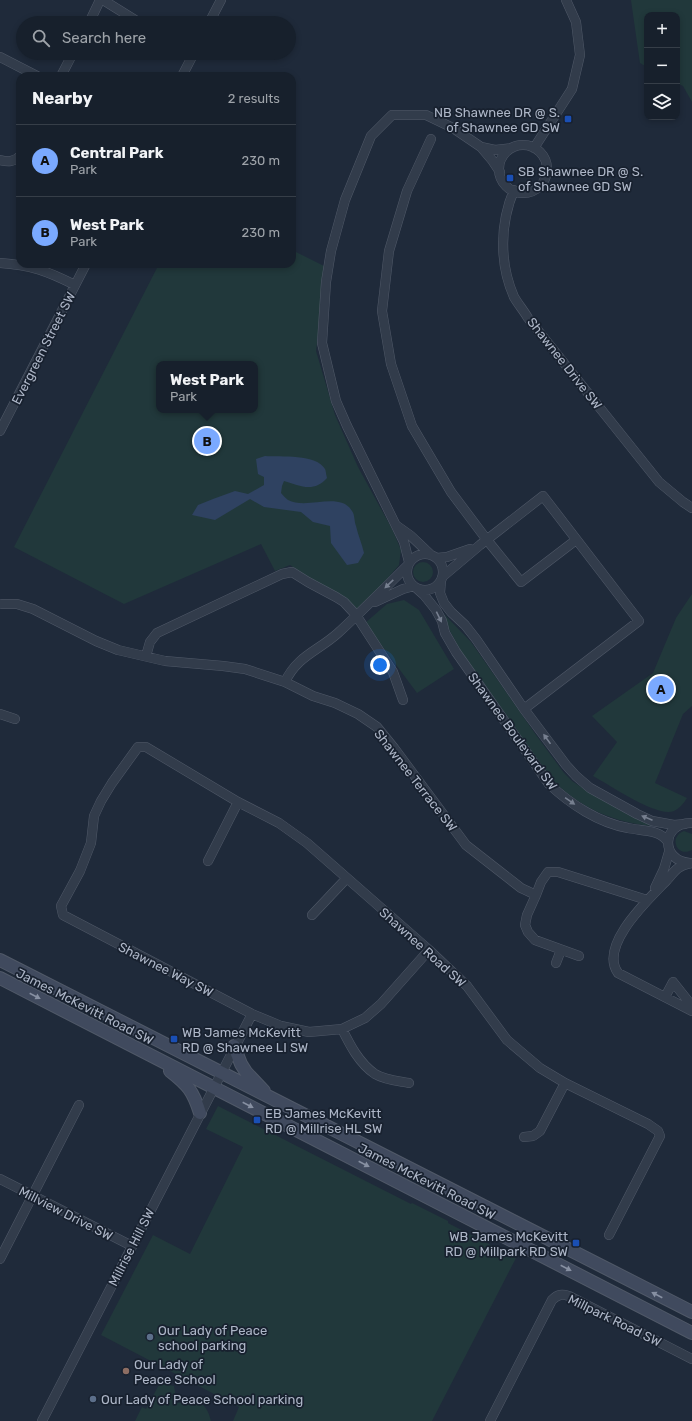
<!DOCTYPE html>
<html lang="en">
<head>
<meta charset="utf-8">
<style>
  body { margin:0; font-family:Rubik,sans-serif; background:#242d38; color:#f1f3f6 }
  .controls { position:absolute; right:12px; top:12px; display:grid; overflow:hidden; border-radius:8px; box-shadow:0 2px 6px #0003 }
  .controls button { width:36px; height:36px; display:grid; place-items:center; padding:0; border:0; border-bottom:1px solid #363e48; background:#17202c; color:#f1f3f6; font:20px sans-serif }
  .you { position:absolute; left:380px; top:665px; width:14px; height:14px; margin:-10px; border:3px solid #fff; border-radius:50%; background:#1a73e8; box-shadow:0 0 0 6px #1a73e833 }
  .badge { display:grid; place-items:center; width:26px; height:26px; border-radius:50%; background:#7aa9ff; color:#111; font-size:13px; font-weight:700 }
  .pin { position:absolute; translate:-50% -50%; border:2px solid #fff; box-shadow:0 1px 4px #0006 }
  .popup { position:absolute; left:156px; top:361px; width:102px; height:52px; box-sizing:border-box; display:grid; place-content:center; border-radius:8px; background:#17202c; filter:drop-shadow(0 1px 3px #0005); font-size:13px; white-space:nowrap; color:#9ea3a9 }
  .popup b { font-size:15px; color:#f1f3f6 }
  .popup::after { content:''; position:absolute; left:50%; top:100%; margin-left:-8px; border:8px solid transparent; border-top-color:#17202c }
  .list { margin:0; padding:0; list-style:none }
  h2 { display:flex; justify-content:space-between; align-items:center; height:52px; margin:0; padding:0 16px; font-size:17px }
  h2 small { font-size:13px; font-weight:400; color:#9ea3a9 }
  .list li { display:grid; grid-template-columns:26px 1fr auto; gap:12px; align-items:center; box-sizing:border-box; height:72px; padding:0 16px; border-top:1px solid #363e48 }
  .list b { display:block; font-size:15px; white-space:nowrap }
  .list p { margin:0; font-size:13px; white-space:nowrap; color:#9ea3a9 }
  .list em { font-size:13px; font-style:normal; color:#9ea3a9 }
  .icon { flex:none; width:22px; height:22px; fill:none; stroke:currentColor; stroke-width:2; stroke-linecap:round; stroke-linejoin:round }
  .map { position:relative; flex:none; width:692px; height:1421px; overflow:hidden }
  .search { position:absolute; background:#17202c; box-shadow:0 2px 6px #0003; left:16px; top:16px; width:280px; height:44px; display:flex; align-items:center; gap:10px; box-sizing:border-box; padding:0 14px; border-radius:22px; color:#9ea3a9; font-size:15px }
  .panel { position:absolute; background:#17202c; box-shadow:0 2px 6px #0003; left:16px; top:72px; width:280px; height:196px; border-radius:12px }
  .map>svg:first-child { display:block }
</style>
</head>
<body>
<div class="map">
<svg width="692" height="1421" viewBox="0 0 692 1421">
  <rect width="100%" height="100%" fill="#1f2a3a"/>
  <!-- green -->
  <path fill="#21383b" fill-rule="evenodd" d="M631 0H692V102L683 86 677 83V15H647V67L640 63Z
    M292 250 326 267 316 351 335 415 358 467 392 529 401 550 399 565 358 613 290 565 275 571 261 544 124 604 14 547 159 264H292ZM159 364H255V410H159Z
    M413 572a10 10 0 1 1 20 0a10 10 0 1 1-20 0Z
    M692 594V706L683 714 655 783 687 798C684 803 680 808 674 811 657 818 610 785 593 776L617 742 592 716 653 673 676 618Z
    M404 600 419 610 454 669 417 693 365 623 387 604Z
    M444 614 471 642 536 735 564 773 572 781 593 795 632 817 653 825 652 826C616 823 580 808 555 782 550 777 546 771 541 765L460 650 450 631 443 615Z
    M684 831 692 834V850C677 858 668 837 684 831Z
    M218 1106 411 1204 412 1203 448 1221V1223L516 1258 432 1421H233L239 1407 101 1335 153 1235 190 1254 243 1147 206 1129Z
    M160 1383 174 1386 177 1403C195 1400 206 1399 211 1421H135L142 1407 146 1409Z"/>
  <!-- water -->
  <path fill="#2f4261" d="M265 456C280 457 317 454 325 469 326 471 326 475 327 478 314 493 300 486 284 481L282 486 281 493C283 495 285 498 288 500 307 510 340 491 352 511 355 515 354 521 356 526 358 535 362 544 364 553L358 563 347 565 331 543 330 526 313 522 301 512 264 507 250 499 215 520 192 515 198 505 213 499 235 491 248 494 264 485V477L258 474 256 459Z"/>
  <g fill="none" stroke-linecap="round" stroke-linejoin="round">
    <defs>
      <path id="minor" d="M103 0 140 23
        M89 23 100 0
        M209 23 221 0
        M0 57 37 76
        M61 76 73 53
        M182 76 194 53
        M431 139 407 191 389 251 382 311 391 364 412 426 451 492 487 540 521 582 576 540
        M499 169a24 24 0 1 1 48 0a24 24 0 1 1-48 0Z
        M481 147 495 150 512 148
        M534 148 572 89 580 55 576 22 566 0
        M0 160C8 162 14 162 20 156
        M514 190C500 223 499 263 514 297 518 304 524 311 528 318L659 482 683 502 692 508
        M0 263C31 265 47 271 75 285
        M0 431 86 264
        M397 526 411 536 431 555
        M407 572a18 18 0 1 1 36 0a18 18 0 1 1-36 0Z
        M437 558 447 557 470 549
        M409 562 404 542 347 426 336 401 322 343 326 282 331 251 345 200 371 136 392 115H426L453 128 481 147 492 160 500 172
        M408 565C385 588 362 611 338 633 318 651 297 656 285 682L313 696 335 703 358 714 377 727 394 748 466 845 521 888 536 895
        M442 577 480 545 543 496 639 621 524 709
        M441 580 440 593 444 603 451 612 465 625 476 639 524 709 566 765 576 776 590 788 637 814 652 821 674 825 685 824
        M415 587 424 595 436 610 442 621 445 633 456 652 549 784C570 804 599 823 628 828 641 831 660 829 668 842
        M375 602 403 589 414 586
        M2 604H17L33 609 96 641 118 650 165 661 223 666 245 669 285 682
        M146 656 150 642 157 633 282 574 292 572 308 582 336 597 344 602 356 615 393 672 403 700
        M0 714 15 719
        M208 861 238 802
        M690 863C660 861 661 822 692 823
        M692 863C688 864 683 865 680 867 675 869 671 876 667 880 650 898 598 945 618 973L692 1011
        M655 888 664 869 669 852
        M312 915 346 879
        M429 950 381 1004 365 1018 342 1029 309 1032 281 1026 252 1014 63 915 61 906 80 871 91 843 94 816 101 801 112 783 138 747H146L238 802 279 823 307 843 429 950 467 986 507 1040 540 1068 565 1083 648 1124 658 1131 660 1136 609 1235
        M579 956 535 940 528 932 525 925 527 915 536 895 541 882 548 872H558L647 900
        M556 963 561 950
        M665 997 673 982 692 1006
        M342 1029C350 1045 359 1063 375 1074 385 1080 398 1081 409 1083
        M524 1137 533 1136 540 1131 565 1083
        M0 1179 132 1246
        M0 1259 79 1105
        M42 1421 252 1014
        M490 1421 552 1300C558 1294 562 1294 569 1296L692 1359"/>
      <path id="secondary" d="M0 960 692 1312
        M0 978 692 1333
        M234 1046 241 1064 246 1072 264 1091
        M170 1071C188 1085 193 1091 200 1113"/>
    </defs>
    <!-- minor casing -->
    <use href="#minor" stroke="#505968" stroke-width="10"/>
    <!-- secondary casing -->
    <use href="#secondary" stroke="#505968" stroke-width="14"/>
    <!-- minor -->
    <use href="#minor" stroke="#323c4b" stroke-width="9"/>
    <!-- secondary -->
    <use href="#secondary" stroke="#404a5e" stroke-width="12"/>
  </g>
  <!-- one-way arrows -->
  <defs><path id="oneway-solid" d="M-6-.8H1V-3.2L6.5 0L1 3.2V.8H-6Z"/></defs>
  <g fill="#767f8f">
    <use href="#oneway-solid" transform="translate(389 584) rotate(136)"/>
    <use href="#oneway-solid" transform="translate(439 617) rotate(64)"/>
    <use href="#oneway-solid" transform="translate(547 739) rotate(-126)"/>
    <use href="#oneway-solid" transform="translate(570 801) rotate(35)"/>
    <use href="#oneway-solid" transform="translate(647 818) rotate(-157)"/>
  </g>
  <g fill="#8790a2">
    <use href="#oneway-solid" transform="translate(35 996) rotate(27)"/>
    <use href="#oneway-solid" transform="translate(248 1105) rotate(27)"/>
    <use href="#oneway-solid" transform="translate(364 1164) rotate(27)"/>
    <use href="#oneway-solid" transform="translate(566 1268) rotate(27)"/>
    <use href="#oneway-solid" transform="translate(657 1295) rotate(-153)"/>
  </g>
  <!-- markers -->
  <g fill="#1a4fb4" stroke="#18212f" stroke-width="1.5">
    <rect x="564" y="115" width="8" height="8" rx="2"/>
    <rect x="506" y="174" width="8" height="8" rx="2"/>
    <rect x="170" y="1035" width="8" height="8" rx="2"/>
    <rect x="253" y="1116" width="8" height="8" rx="2"/>
    <rect x="572" y="1239" width="8" height="8" rx="2"/>
  </g>
  <g fill="#5c6f8a" stroke="#18212f" stroke-width="1.5">
    <circle cx="150" cy="1337" r="4"/>
    <circle cx="93" cy="1399" r="4"/>
  </g>
  <circle fill="#8d6e63" stroke="#18212f" stroke-width="1.5" cx="126" cy="1371" r="4"/>
  <g text-anchor="middle" stroke-width="3.5" stroke-linejoin="round" paint-order="stroke">
    <!-- poi labels -->
    <g font-size="13" fill="#adb6c7" stroke="#18212f" text-anchor="start">
      <text x="560" y="117" text-anchor="end">NB Shawnee DR @ S.<tspan x="560" dy="15">of Shawnee GD SW</tspan></text>
      <text x="518" y="176">SB Shawnee DR @ S.<tspan x="518" dy="15">of Shawnee GD SW</tspan></text>
      <text x="182" y="1037">WB James McKevitt<tspan x="182" dy="15">RD @ Shawnee LI SW</tspan></text>
      <text x="265" y="1118">EB James McKevitt<tspan x="265" dy="15">RD @ Millrise HL SW</tspan></text>
      <text x="568" y="1241" text-anchor="end">WB James McKevitt<tspan x="568" dy="15">RD @ Millpark RD SW</tspan></text>
      <text x="158" y="1335">Our Lady of Peace<tspan x="158" dy="15">school parking</tspan></text>
      <text x="134" y="1369">Our Lady of<tspan x="134" dy="15">Peace School</tspan></text>
      <text x="101" y="1404">Our Lady of Peace School parking</text>
    </g>
    <!-- street labels -->
    <g font-size="13" fill="#adb6c7" stroke="#18212f">
      <text transform="translate(43 348) rotate(-63)" y="5">Evergreen Street SW</text>
      <text transform="translate(565 363) rotate(52)" y="5">Shawnee Drive SW</text>
      <text transform="translate(513 731) rotate(54)" y="5">Shawnee Boulevard SW</text>
      <text transform="translate(416 780) rotate(52)" y="5">Shawnee Terrace SW</text>
      <text transform="translate(423 947) rotate(42)" y="5">Shawnee Road SW</text>
      <text transform="translate(166 969) rotate(27)" y="5">Shawnee Way SW</text>
      <text transform="translate(85 1006) rotate(27)" y="5">James McKevitt Road SW</text>
      <text transform="translate(427 1181) rotate(27)" y="5">James McKevitt Road SW</text>
      <text transform="translate(66 1213) rotate(27)" y="5">Millview Drive SW</text>
      <text transform="translate(131 1247) rotate(-63)" y="5">Millrise Hill SW</text>
      <text transform="translate(615 1320) rotate(26)" y="5">Millpark Road SW</text>
    </g>
  </g>
</svg>
<div class="controls">
<button>+</button>
<button>−</button>
<button><svg class="icon" aria-label="layers" viewBox="0 0 24 24"><path d="M12 4l9 5-9 5-9-5zM3 14l9 5 9-5"/></svg></button>
</div>
<div class="you"></div>
<div class="pin badge" style="left:661px;top:689px">A</div>
<div class="pin badge" style="left:207px;top:441px">B</div>
<div class="popup"><b>West Park</b>Park</div>
<div class="search"><svg class="icon" aria-label="search" viewBox="0 0 24 24"><circle cx="10" cy="10" r="6"/><path d="M15 15l6 6"/></svg>Search here</div>
<section class="panel">
<h2>Nearby<small>2 results</small></h2>
<ul class="list">
<li><span class="badge">A</span><div><b>Central Park</b><p>Park</p></div><em>230 m</em></li>
<li><span class="badge">B</span><div><b>West Park</b><p>Park</p></div><em>230 m</em></li>
</ul>
</section>
</div>
</body>
</html>
